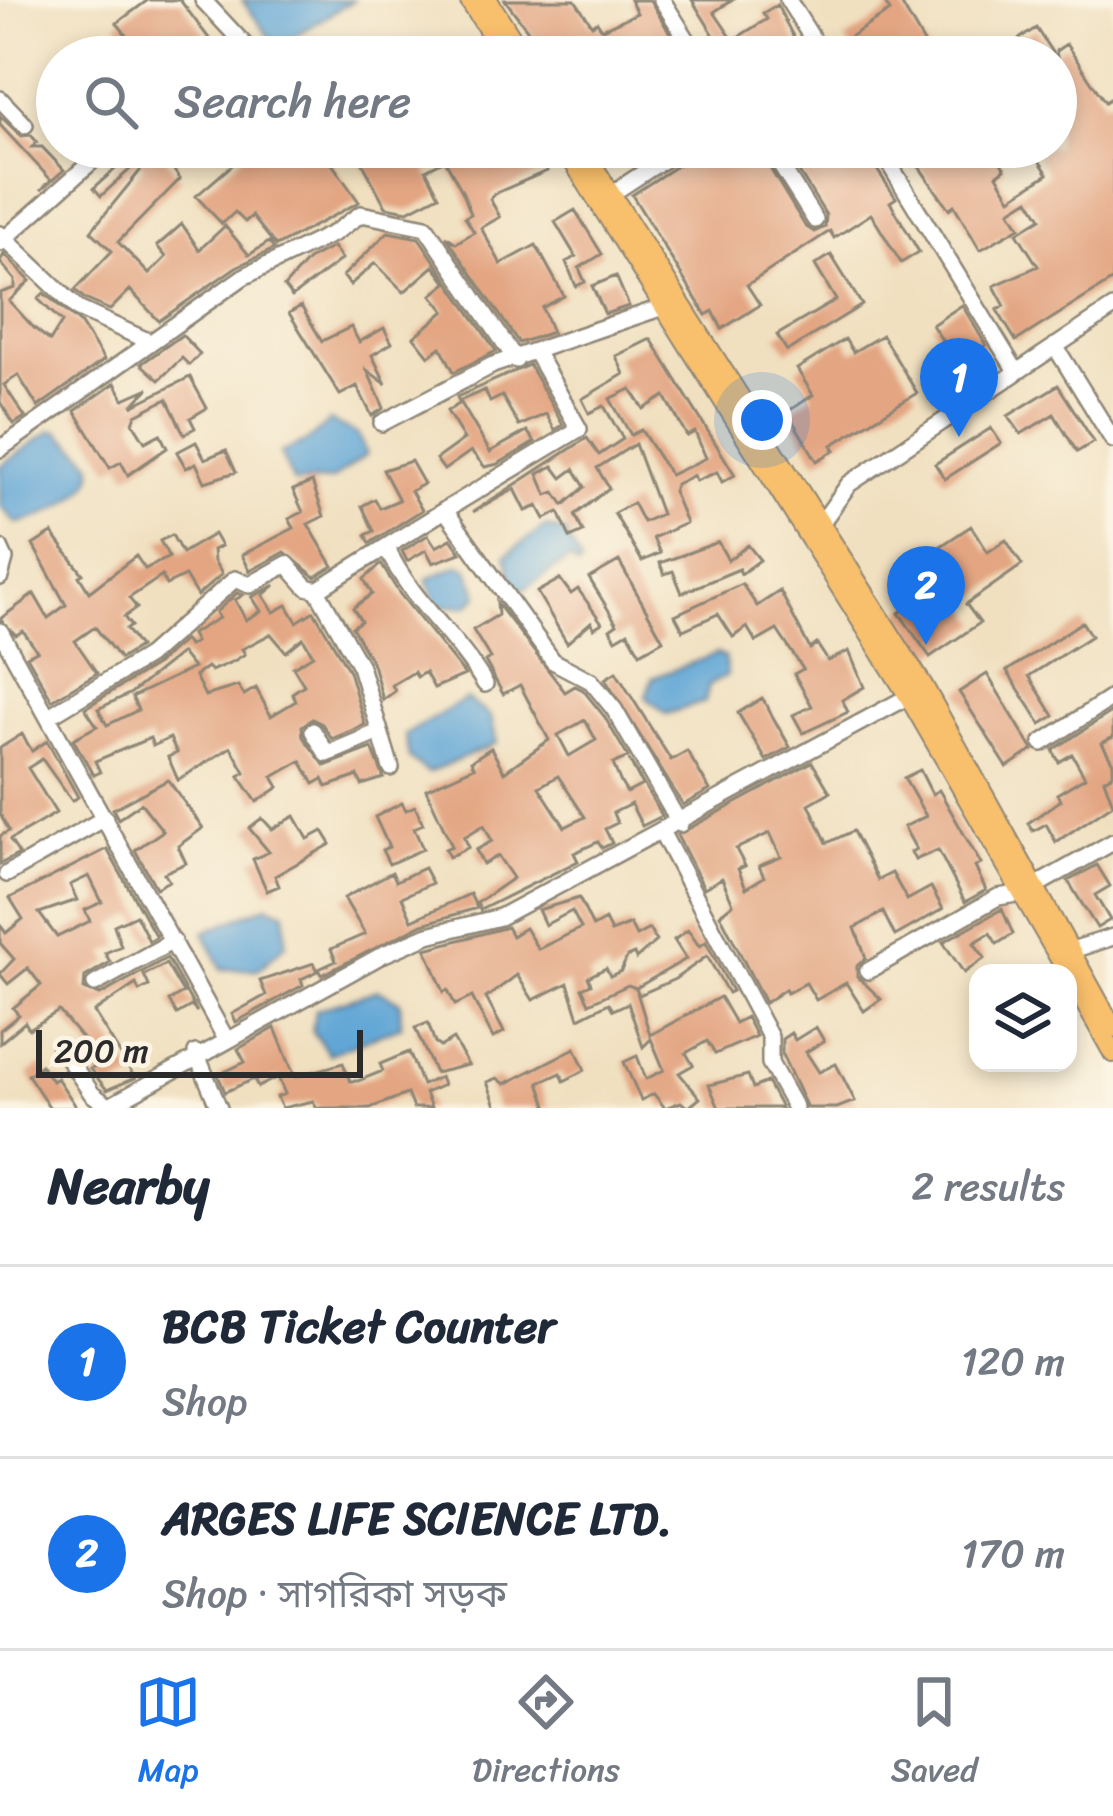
<!DOCTYPE html>
<html lang="en">
<head>
<meta charset="utf-8">
<style>
  body { margin:0; font-family:Sriracha,"Noto Sans Bengali",sans-serif; background:#f6f6f7; color:#1f2937 }
  .controls { position:absolute; right:36px; bottom:36px; display:grid; overflow:hidden; border-radius:24px; box-shadow:0 6px 18px #0003 }
  .controls button { width:108px; height:108px; display:grid; place-items:center; padding:0; border:0; border-bottom:3px solid #e0e1e3; background:#fff; color:#1f2937; font:60px sans-serif }
  .scale { position:absolute; left:36px; bottom:30px; width:327px; box-sizing:border-box; padding-left:12px; border:6px solid #2b2b2b; border-top:0; font-size:33px; line-height:42px; white-space:nowrap; color:#2b2b2b; -webkit-text-stroke:9px #fcf5e5; paint-order:stroke }
  .you { position:absolute; left:762px; top:420px; width:42px; height:42px; margin:-30px; border:9px solid #fff; border-radius:50%; background:#1a73e8; box-shadow:0 0 0 18px #1a73e833 }
  .badge { display:grid; place-items:center; width:78px; height:78px; border-radius:50%; background:#1a73e8; color:#fff; font-size:39px; font-weight:700 }
  .pin { position:absolute; translate:-50% -99px; filter:drop-shadow(0 3px 6px #0008) }
  .pin::after { content:''; position:absolute; top:63px; width:42px; height:36px; background:inherit; clip-path:polygon(0 0,100% 0,50% 100%) }
  .list { margin:0; padding:0; list-style:none }
  h2 { display:flex; justify-content:space-between; align-items:center; height:156px; margin:0; padding:0 48px; font-size:51px }
  h2 small { font-size:39px; font-weight:400; color:#747a83 }
  .list li { display:grid; grid-template-columns:78px 1fr auto; gap:36px; align-items:center; box-sizing:border-box; height:192px; padding:0 48px; border-top:3px solid #e0e1e3 }
  .list b { display:block; font-size:45px; white-space:nowrap }
  .list p { margin:0; font-size:39px; white-space:nowrap; color:#747a83 }
  .list em { font-size:39px; font-style:normal; color:#747a83 }
  .icon { flex:none; width:66px; height:66px; fill:none; stroke:currentColor; stroke-width:2; stroke-linecap:round; stroke-linejoin:round }
  .map { position:relative; flex:none; width:1113px; height:1108px; overflow:hidden }
  .search { position:absolute; background:#fff; box-shadow:0 6px 18px #0003; left:36px; right:36px; top:36px; height:132px; display:flex; align-items:center; gap:30px; box-sizing:border-box; padding:0 42px; border-radius:66px; color:#747a83; font-size:45px }
  .sheet { height:540px; background:#fff }
  nav { display:flex; justify-content:space-around; align-items:center; box-sizing:border-box; height:168px; border-top:3px solid #e0e1e3; background:#fff; font-size:33px; color:#747a83 }
  nav a { display:grid; justify-items:center; gap:6px }
  nav .on { color:#1a73e8 }
  .map>svg:first-child { display:block }
</style>
</head>
<body>
<div class="map">
<svg width="1113" height="1108" viewBox="0 0 1113 1108">
  <rect width="100%" height="100%" fill="#fcf5e5"/>
  <filter id="ink" filterUnits="userSpaceOnUse"><feTurbulence type="fractalNoise" baseFrequency=".00833" numOctaves="2"/><feDisplacementMap in="SourceGraphic" scale="24" xChannelSelector="R" yChannelSelector="G"/><feConvolveMatrix kernelMatrix="1 2 1 2 8 2 1 2 1" color-interpolation-filters="sRGB"/></filter>
  <filter id="wash" filterUnits="userSpaceOnUse"><feTurbulence type="fractalNoise" baseFrequency=".004" numOctaves="4" result="noise"/><feDisplacementMap in="SourceGraphic" scale="48" xChannelSelector="R" yChannelSelector="G"/><feGaussianBlur stdDeviation="2.7" result="paint"/><feColorMatrix in="noise" values="0 0 0 0 0 0 0 0 0 0 0 0 0 0 0 0 0 1.4 0 .05"/><feComposite in="paint" operator="in"/></filter>
  <g filter="url(#wash)">
    <rect width="100%" height="100%" fill="#f0e0c0"/>
    <!-- water -->
    <path fill="#60a6d6" stroke="#466880" stroke-width="3" d="M242 0H353L282 44 270 38Z
      M330 421 358 435 366 455 332 480 294 483 280 453 308 441Z
      M51 431H58C68 441 86 452 92 464 103 491 37 522 16 523L0 506V466Z
      M545 527 565 532 581 563 578 567 569 559 516 595 506 555Z
      M460 565 468 569 479 595 468 606H437L427 579Z
      M716 654 724 657 727 675 709 685 705 702 666 714 646 697 652 678Z
      M466 699 491 717 497 743 428 773 409 758 405 735Z
      M268 905 285 912 286 944 259 969H222L204 932Z
      M379 990 400 1002 401 1026 329 1054 312 1031 315 1010Z"/>
    <g id="blocks">
      <!-- building -->
      <path fill="#e3a582" fill-rule="evenodd" d="M148 0H180L223 57H143L117 23Z
        M505 0H575L592 25 597 22 602 29 637 13 630 0H650L684 57H675L667 44 645 57H548Z
        M692 0H732L714 12 733 40 767 19 763 13 777 5 801 52 792 57H710L720 45Z
        M883 0H899L932 57H856L845 40 890 11Z
        M1036 28 1055 57H991Z
        M1066 44 1105 102 1113 97V280L1016 341 997 310 1005 306 994 286 1038 266 1017 233 1041 218 1029 199 1010 211 1020 227 980 250 954 205 949 209 915 161 922 156 916 147H990L1005 169 997 175 1011 198 1048 174 1030 147H1056V83L1061 80 1056 51Z
        M0 116 21 136 31 135 37 142 32 147H42L64 170 41 190 51 180 0 125Z
        M127 147H166L161 152 180 179 118 242 149 274 166 257 157 246 182 224 199 250 225 226 249 255 269 242 274 249 236 267 159 321 130 290 110 310 85 299 75 290 112 251 91 231 144 166 139 161 101 196 94 188 132 154Z
        M253 147H320L359 202 276 246 252 216 245 222 235 212 222 224 196 196Z
        M354 147H535L547 171 494 194 490 199 500 217 481 228 501 264 536 245 564 296 542 308 552 332 519 343 446 236 456 243 474 232 465 217 471 214 463 193 445 160 426 170 439 195 408 211 386 207Z
        M695 147H757L805 226 814 232 825 227 826 215 787 153 796 147H854L864 163 870 159 896 198 890 202 919 252 901 263 871 214 834 238 830 231 747 285 760 305 722 329 713 311 706 315 632 195 690 157Z
        M575 210 602 254 579 268 585 282 576 286 566 262 576 257 555 222Z
        M388 232 419 238 496 351 454 372 441 347 429 356 414 337 445 311 432 295 447 283 434 266 404 292 375 263 350 285 343 276Z
        M333 247 342 259 292 297 284 287 308 260Z
        M4 254 30 281 9 301 34 328 50 341 62 322 38 299 44 293 80 323 104 360 38 407 18 375 4 385 25 417 14 424 0 402V293L15 288V280L0 262Z
        M831 255 862 305 787 351 777 335 836 300 815 265Z
        M616 276 629 306 605 314 592 286Z
        M962 305 986 345 958 364 932 325Z
        M301 306 322 341 351 327 359 342 384 328 392 343 372 355 386 384 367 370 384 408 372 416 357 386 340 395 289 313Z
        M182 335 200 354 189 365 182 358 159 380 141 364Z
        M882 335 917 393 832 445 835 450 817 461 787 412 813 395 797 369 845 339 853 352Z
        M651 339 735 475 722 482 717 472 696 481 694 475 676 484 673 491 686 523 653 538 660 553 642 561 614 513 633 503 643 522 661 514 635 444 597 468 609 488 575 515 583 532 570 538 559 512 545 519 538 506 526 511 515 489 473 512 587 438 599 455 623 439 604 406 589 413 582 399 624 374 616 356ZM631 389 644 409 665 396 687 436 695 432 706 458 670 475 641 430 631 435 610 399ZM553 466 562 478 574 469 585 487 564 505 555 492 547 495 538 474Z
        M529 365 563 425 555 430 546 414 519 426 502 396 490 402 485 390 459 401 457 397Z
        M190 377 207 408 190 418 195 428 184 434 167 399 136 415 133 423 145 442 160 434 167 448 128 475 121 462 110 468 75 411 115 383 124 399 149 388 132 406Z
        M1058 385 1094 442 1077 452 1054 414 1021 434 1008 416Z
        M461 403 490 452 527 431 535 442 498 464 485 467 471 451 444 470 436 459 464 439 447 411Z
        M991 428 1001 443 945 479 935 464Z
        M196 442 205 459 226 450 236 472 205 482 196 463 186 468 177 452Z
        M411 461 424 484 411 491 422 510 370 543 366 535 374 531 362 506 375 499 380 508 399 500 383 470Z
        M312 482 324 516 308 524 333 566 315 577 285 552 250 571 242 555 294 528 289 519 303 512 293 490Z
        M971 526 988 552 1006 540 1022 565 966 604 980 623 930 657 899 613 945 580 929 554Z
        M52 533 83 574 79 576 89 592 136 556 145 569 169 557 160 541 172 535 182 553 214 534 221 546 213 550 214 561 222 574 197 596 185 576 166 585 162 576 129 598 137 608 124 617 131 626 126 629 139 647 120 659 95 627 75 641 97 673 52 700 27 656 37 651 23 631 16 635 0 619 34 594 48 618 66 605 33 545Z
        M428 535 436 547 451 539 461 553 433 563 426 550 407 561 402 551Z
        M718 542 728 560 748 545 760 560 741 574 739 569 682 593 673 571 664 574 660 563Z
        M619 561 663 640 640 653 628 632 616 639 610 629 617 624 589 578Z
        M381 564 399 593 465 675 434 688 425 672 417 677 414 672 392 685 395 691 383 700 373 664 352 627 361 621 353 608 372 594 364 579Z
        M560 579 571 594 578 589 602 623 594 628 591 622 567 643 537 592Z
        M742 584 757 606 780 591 810 649 817 644 828 661 849 651 864 687 842 700 848 712 803 733 793 715 812 706 794 674 803 669 777 630 756 642 747 627 733 637 718 614 683 630 675 615Z
        M275 585 263 595 274 612 287 605 297 622 314 611 349 671 365 725 332 739 322 724 312 719 302 726 303 737 325 766 372 748 384 778 362 785 358 776 327 787 323 779 314 784 301 761 273 777 279 787 257 802 239 776 245 772 231 747 178 780 168 757 177 753 170 738 153 746 150 738 95 761 100 772 94 775 73 739 97 726 85 708 154 666 184 640 188 646 195 642 191 634 219 618 216 612 237 593 243 595 235 600 246 620 261 611 252 597ZM271 634 286 652 303 638 313 655 293 667 304 685 292 693 296 701 271 716 256 688 244 695 238 686 205 696 195 676 207 667 211 671 234 661 245 654 242 649ZM181 653 193 668 132 697 138 710 107 725 98 709 131 693Z
        M497 603 565 692 575 686 583 690 604 716 628 757 613 764 621 783 627 793 642 785 629 760 662 816 642 826 631 804 613 813 617 823 605 829 612 843 602 848 598 842 574 853 578 861 480 910 477 903 513 878 498 856 483 864 476 850 492 841 484 825 464 837 469 847 449 857 445 849 452 846 426 789 474 767 471 761 491 748 504 772 549 740 520 685 503 694 485 661 490 658 473 630 498 615ZM585 720 596 740 569 756 558 735ZM558 776 585 817 565 827 539 787Z
        M1082 622 1091 636 1029 676 1054 716 1041 724 1007 671Z
        M616 672 671 760 687 751 710 790 683 805 605 679Z
        M987 674 1033 750 1007 767 959 692Z
        M762 698 790 747 766 760 738 713Z
        M1113 711V737L1102 743 1113 763V774L1104 779 1113 804 1056 842 1046 824 1033 831 1028 823 1061 800 1057 794 1085 777 1072 754 1059 762 1053 750Z
        M22 734 32 751 47 741 78 797 72 801 42 759 28 768 56 813 10 840 19 854 0 864V836L9 831 0 814V748Z
        M812 762 830 792 809 804 827 843 853 831 878 880 892 873 907 900 931 887 943 909 895 936 883 912 855 928 866 958 857 966V976L881 999 864 1011 846 983 816 1000 806 983 787 993 785 989 765 1003 720 914 733 904 722 878 704 888 677 835ZM770 833 781 857 759 866 764 877 746 888 738 869 745 866 736 849Z
        M920 770 932 794 939 790 981 864 975 867 986 890 965 902 938 850 915 860 911 852 916 849 904 827 926 816 904 778Z
        M168 780 203 828 178 846 186 863 164 873 169 881 156 888 135 850 163 831 141 803 118 819 113 809Z
        M402 803 406 810 415 806 423 824 414 828 423 849 389 864 382 850 389 847 375 817Z
        M295 816 308 839 323 831 331 844 275 876 279 886 267 891 253 859 269 852 249 828 262 818 272 829Z
        M107 849 156 937 149 941 136 915 114 925 121 946 105 953 110 962 85 977 84 989 100 995 167 958 197 1012 191 1006 177 1014 169 1001 183 993 166 964 144 975 149 986 139 991 136 984 94 1012 135 1078 107 1090 90 1069 98 1064 88 1046 59 1011 29 1029 25 1022 0 1043V1030L19 1015 13 1008 41 985 28 968 8 984 0 974 14 959 0 943V925L6 933 23 919 10 898ZM89 876 102 902 85 910 90 921 57 937 39 913 77 900 70 885Z
        M1097 865 1110 886 1095 895 1110 920 1097 928 1068 881Z
        M424 868 432 883 402 897 412 920 470 894 477 908 423 924 322 975 319 969 336 961 331 949 365 934 344 898 392 872 396 881Z
        M579 898 593 927 605 920 611 932 630 924 636 936 649 929 656 941 636 959 634 954 627 957 621 971 610 976 606 968 588 977 591 984 582 988 589 1003 628 985 636 988 686 959 674 940 688 930 699 946 706 942 732 991 728 993 707 956 675 979 639 995 636 989 650 1035 720 997 735 1023 746 1017 756 1036 715 1054 707 1041 686 1053 693 1065 679 1073 700 1098 688 1108 681 1102 665 1108 654 1094 641 1100 624 1062 637 1056 646 1079 664 1070 651 1039 643 1047 628 1003 613 1010 609 1003 579 1018 568 983 533 1000 517 975 486 998 504 1032 493 1038 472 997 455 1005 448 990 444 992 426 949 507 927 512 936 525 928 538 949 581 928 572 911 545 925 538 910Z
        M1002 909 1013 934 997 944 990 933 974 943 985 958 964 973 943 942Z
        M314 963 318 971 301 979 303 985 236 1022 232 1014 266 995 260 981Z
        M428 1023 435 1043 440 1047 453 1039 468 1065 435 1073 415 1028Z
        M816 1027 824 1041 806 1052 819 1072 836 1064 855 1101 837 1108H807L782 1055V1039L791 1033 795 1040Z
        M275 1028 295 1077 343 1063 350 1081H358L383 1071 380 1064 409 1052 422 1085 440 1077 443 1085 425 1093 431 1108H413L407 1094 370 1108H317L313 1101 282 1108 277 1097 285 1094 278 1077 258 1087 254 1079 225 1092 218 1075 245 1062 238 1049Z
        M575 1048 585 1070 564 1081 561 1073 539 1083 548 1108H497L487 1082 497 1078 505 1084Z
        M41 1065 52 1081 57 1078 77 1108H50L28 1075Z
        M748 1075 753 1088 767 1082 781 1108H719L709 1085Z"/>
    </g>
  </g>
  <g filter="url(#ink)">
    <use href="#blocks" fill-opacity="0" stroke="#8e8676" stroke-width="3"/>
    <g fill="none" stroke-linecap="round" stroke-linejoin="round">
      <defs>
        <path id="minor" d="M203 0 256 57
          M662 0 698 57
          M788 0 824 57
          M0 99 25 125
          M769 147 815 220
          M879 147 1016 371
          M605 198 683 147
          M0 234 78 309 150 342
          M0 243 108 147
          M1055 346 1113 440
          M536 353 579 429 445 510 553 661 591 681 614 709 680 824
          M382 423 493 365 672 304
          M0 449 243 277 334 233 361 214 426 227 516 360
          M815 532 849 484 1113 308
          M0 548 5 559 0 577
          M387 549C412 602 456 635 485 684
          M0 631 226 1039
          M49 716 148 656 235 579 250 585 287 564 307 587 317 590
          M313 731 327 754 379 732
          M1042 743 1113 697
          M391 768 360 666 317 590 445 510
          M662 833 770 1037V1063L795 1108
          M7 874 105 818
          M1072 950 1113 937
          M868 971 998 897 1023 893 1113 842
          M95 984 173 941
          M60 1046 92 1094 107 1105
          M196 1053 219 1108
          M106 1108 384 954 428 935 500 917 917 692"/>
        <path id="major" d="M469 0 506 57
          M488 0 524 57
          M564 147 909 697 1068 973
          M581 147 924 687 1113 1028
          M1068 973 1113 1053"/>
      </defs>
      <!-- minor casing -->
      <use href="#minor" stroke="#8e8676" stroke-width="20"/>
      <!-- major casing -->
      <use href="#major" stroke="#8e8676" stroke-width="22"/>
      <!-- minor -->
      <use href="#minor" stroke="#fff" stroke-width="15"/>
      <!-- major -->
      <use href="#major" stroke="#f8bf6c" stroke-width="18"/>
    </g>
  </g>
</svg>
<div class="controls">
<button><svg class="icon" aria-label="layers" viewBox="0 0 24 24"><path d="M12 4l9 5-9 5-9-5zM3 14l9 5 9-5"/></svg></button>
</div>
<div class="scale">200 m</div>
<div class="you"></div>
<div class="pin badge" style="left:959px;top:437px">1</div>
<div class="pin badge" style="left:926px;top:645px">2</div>
<div class="search"><svg class="icon" aria-label="search" viewBox="0 0 24 24"><circle cx="10" cy="10" r="6"/><path d="M15 15l6 6"/></svg>Search here</div>
</div>
<section class="sheet">
<h2>Nearby<small>2 results</small></h2>
<ul class="list">
<li><span class="badge">1</span><div><b>BCB Ticket Counter</b><p>Shop</p></div><em>120 m</em></li>
<li><span class="badge">2</span><div><b>ARGES LIFE SCIENCE LTD.</b><p>Shop · সাগরিকা সড়ক</p></div><em>170 m</em></li>
</ul>
</section>
<nav>
<a class="on"><svg class="icon" aria-label="map" viewBox="0 0 24 24"><path d="M3 6l6-2 6 2 6-2v14l-6 2-6-2-6 2zM9 4v14M15 6v14"/></svg>Map</a>
<a><svg class="icon" aria-label="directions" viewBox="0 0 24 24"><path d="M12 3l9 9-9 9-9-9zM9 14v-3h6M13 9l2 2-2 2"/></svg>Directions</a>
<a><svg class="icon" aria-label="saved" viewBox="0 0 24 24"><path d="M7 4h10v16l-5-4-5 4z"/></svg>Saved</a>
</nav>
</body>
</html>
